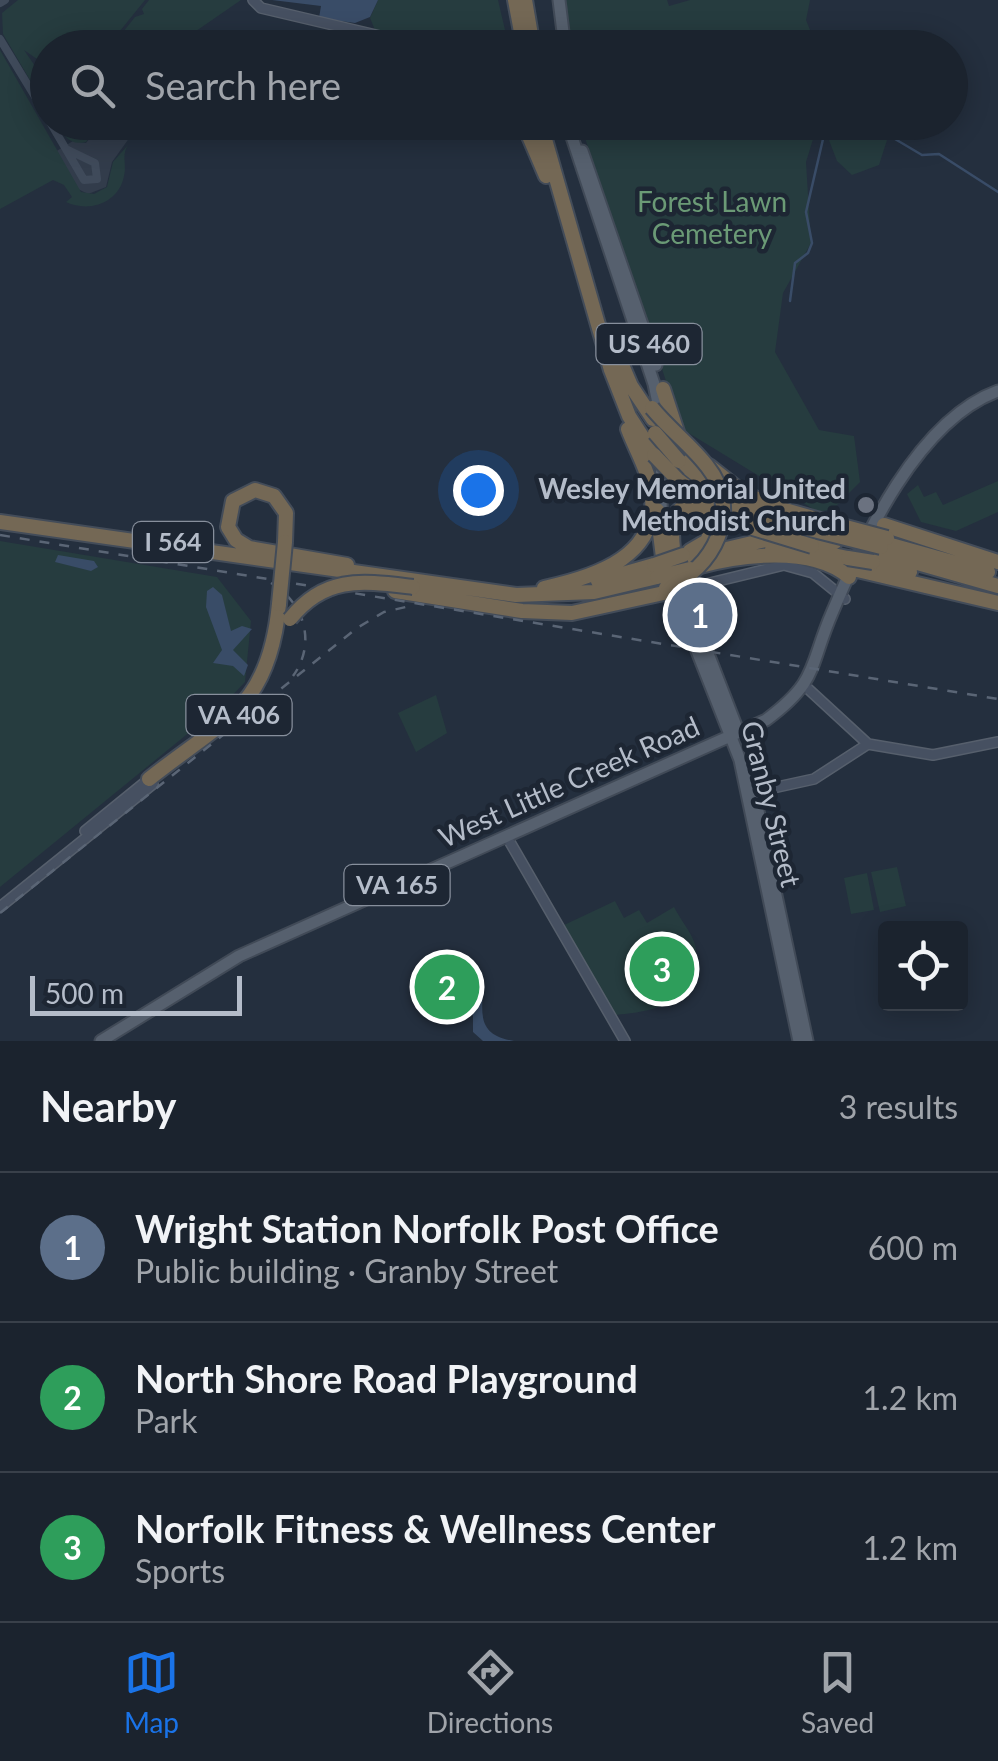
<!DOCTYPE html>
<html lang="en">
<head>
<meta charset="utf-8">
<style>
  body { margin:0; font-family:Lato,sans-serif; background:#242b36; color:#f1f3f6 }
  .controls { position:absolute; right:30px; bottom:30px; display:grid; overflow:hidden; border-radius:10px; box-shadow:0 5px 25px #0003 }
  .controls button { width:90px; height:90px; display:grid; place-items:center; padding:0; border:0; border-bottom:2px solid #39404a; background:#1b232e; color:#f1f3f6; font:50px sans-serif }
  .scale { position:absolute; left:30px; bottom:25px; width:212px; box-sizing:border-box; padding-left:10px; border:5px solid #b4bcc9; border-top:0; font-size:28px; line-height:35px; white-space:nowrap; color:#b4bcc9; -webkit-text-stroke:8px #1d2633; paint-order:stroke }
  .you { position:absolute; left:478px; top:490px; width:35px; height:35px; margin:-25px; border:8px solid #fff; border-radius:50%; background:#1a73e8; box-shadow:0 0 0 15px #1a73e833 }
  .badge { display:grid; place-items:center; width:65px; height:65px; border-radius:50%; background:#1a73e8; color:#fff; font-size:32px; font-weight:700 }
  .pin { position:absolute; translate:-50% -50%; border:5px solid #fff; box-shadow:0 2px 10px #0006 }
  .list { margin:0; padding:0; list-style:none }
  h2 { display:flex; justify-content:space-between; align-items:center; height:130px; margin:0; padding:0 40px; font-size:42px }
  h2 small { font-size:32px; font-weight:400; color:#a0a4aa }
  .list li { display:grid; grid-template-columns:65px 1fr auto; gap:30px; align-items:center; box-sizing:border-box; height:150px; padding:0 40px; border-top:2px solid #39404a }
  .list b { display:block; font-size:38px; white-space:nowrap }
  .list p { margin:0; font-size:32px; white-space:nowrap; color:#a0a4aa }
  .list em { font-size:32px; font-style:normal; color:#a0a4aa }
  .icon { flex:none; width:55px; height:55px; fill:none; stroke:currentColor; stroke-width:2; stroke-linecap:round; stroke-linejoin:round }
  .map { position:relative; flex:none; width:998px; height:1041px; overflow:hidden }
  .search { position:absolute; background:#1b232e; box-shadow:0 5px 25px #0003; left:30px; right:30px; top:30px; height:110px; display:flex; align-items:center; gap:25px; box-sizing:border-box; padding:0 35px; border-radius:55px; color:#a0a4aa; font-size:38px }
  .sheet { height:580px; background:#1b232e }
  nav { display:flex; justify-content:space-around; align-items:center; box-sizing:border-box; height:140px; border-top:2px solid #39404a; background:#1b232e; font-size:28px; color:#a0a4aa }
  nav a { display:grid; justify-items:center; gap:5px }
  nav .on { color:#1a73e8 }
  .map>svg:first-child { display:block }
</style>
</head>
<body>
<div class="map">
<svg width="998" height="1041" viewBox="0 0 998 1041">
  <rect width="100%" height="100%" fill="#242f3e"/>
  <!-- airport -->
  <path fill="#323c4b" d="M102 123H110L130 137 112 162 106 187 88 194 76 188 55 152 73 141 86 143Z"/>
  <!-- green -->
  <path fill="#263c3f" d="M18 0H145L107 47H48L47 66 24 50 35 66 47 69V109L3 34 2 13Z
    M149 0H241L173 47H111L135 17 144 14 142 9Z
    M378 0H498L509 47 448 48 375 30 370 18Z
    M564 0H667L669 6 690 0H810L806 20 817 47H570Z
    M0 50 81 192 94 194 107 187 113 162 128 145C121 156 127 163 124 176 119 203 89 213 66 202L72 197 64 185 53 180 0 209Z
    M874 122 888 137 879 165 852 175 837 161 827 135 840 123Z
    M56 123H101L86 142C70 146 63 135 56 123Z
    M580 123H818L806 162 811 243 783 293 775 352 819 430 854 436 860 482 833 509 818 512 682 429Z
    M998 481V512L956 531 921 522 907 494 918 485 924 497 936 492 943 505Z
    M0 541 217 577 251 621 245 682 224 704 0 887Z
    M436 695 447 733 416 752 398 713Z
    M897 867 906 906 880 912 871 872Z
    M867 873 874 910 851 914 844 878Z
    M615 901 624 918 639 910 647 923 674 907C680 919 695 937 696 949 698 1003 655 1012 614 1015L562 926Z
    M455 972 465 989 436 998 429 985Z"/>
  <!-- water -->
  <path fill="#394c67" d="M272 0H378L370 17 355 23 319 18 321 6Z
    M58 555 94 561 98 567 91 571 55 562Z
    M213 587 222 595 231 631 242 626 252 629 233 650 248 665 244 676 233 666 213 663 222 650 206 607 207 591Z
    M481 983C487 1003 469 1034 514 1041H483L473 1032V1016L466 1003Z"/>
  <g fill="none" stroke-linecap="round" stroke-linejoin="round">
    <!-- stream -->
    <path stroke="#394c67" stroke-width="2.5" d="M833 40 835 48
      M878 122 895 139 922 155 939 154 998 192
      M790 301 795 263 808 253 812 243 806 212 827 122"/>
    <!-- taxiway -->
    <path stroke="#3f4a5a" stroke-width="8" d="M0 3 5 0
      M0 39 48 118
      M50 122 84 180 97 179 95 163 66 149"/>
    <defs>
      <path id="secondary" d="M253 0 261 8 431 48
        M493 123 494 122
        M681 590 784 565 813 573 845 599
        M805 686 868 744 933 755 998 742
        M750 793 814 779 868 744
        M85 831 149 779
        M507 837 625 1041
        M0 907 153 784"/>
      <path id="primary" d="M559 0 565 48
        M567 122 654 384 661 418
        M582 151 656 365
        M661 518 662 437
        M678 576 736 726
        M671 585 740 760 799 1041
        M751 778 807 1041
        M101 1041 239 956 766 720C819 681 809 666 832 613 864 537 918 420 998 391"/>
      <path id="highway" d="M515 0 524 48
        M525 0 533 47
        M523 122 546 176
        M540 122 611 370 629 416 654 455
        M611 339 631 386 653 419
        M663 389 677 432
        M678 448 712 476
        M679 461 735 505 778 521
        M709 466 742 492 776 508
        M678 480 714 508 753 528
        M771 506 827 522
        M657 510 663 557
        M0 522 516 595 594 592 657 577
        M884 525 998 562
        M285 542 286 513 274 496 255 490 233 501 228 527 236 540 249 548 347 565
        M884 543 988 572
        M772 549H804L848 558
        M879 552 998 586
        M684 559 778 537 835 542
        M873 562 910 572
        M696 567C739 555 812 545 849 577
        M853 569 998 603
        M677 575C673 552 660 492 703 510L713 526 707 541 690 551
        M598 581 654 565
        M544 588C595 577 663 556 651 488 647 468 635 448 628 429
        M395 591 522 611 572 613 673 591
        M149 779C224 719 269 709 279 604"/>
    </defs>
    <!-- secondary casing -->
    <use href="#secondary" stroke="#565f6c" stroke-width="12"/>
    <!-- primary casing -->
    <use href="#primary" stroke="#414a57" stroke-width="15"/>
    <!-- highway casing -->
    <use href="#highway" stroke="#434c59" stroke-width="18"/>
    <!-- secondary -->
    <use href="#secondary" stroke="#465061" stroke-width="9"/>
    <!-- primary -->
    <use href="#primary" stroke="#56606e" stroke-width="11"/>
    <!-- highway -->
    <use href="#highway" stroke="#746855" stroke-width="14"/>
    <!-- rail -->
    <path stroke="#5a6575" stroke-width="2.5" stroke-dasharray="10 10" stroke-linecap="butt" d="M0 535 998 699
      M271 583C304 602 317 643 293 676
      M0 913 357 628 384 612 410 606"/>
    <defs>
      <path id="highway-bridge" d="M652 408C669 429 691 445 707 466 743 511 714 569 666 588
        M655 433 679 461
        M654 455 678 480
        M778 521 881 547
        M827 522 887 538
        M753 528 812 546
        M848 558 873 562
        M654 565 683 555
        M657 577 690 569
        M279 604 285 542
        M290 619C325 575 362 581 413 587"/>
    </defs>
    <!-- highway-bridge casing -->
    <use href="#highway-bridge" stroke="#434c59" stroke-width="18" stroke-linecap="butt"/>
    <!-- highway-bridge -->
    <use href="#highway-bridge" stroke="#746855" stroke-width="14"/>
  </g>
  <!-- markers -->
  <circle fill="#6b7280" stroke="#1d2633" stroke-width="4" cx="866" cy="505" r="10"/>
  <g text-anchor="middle" stroke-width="9" stroke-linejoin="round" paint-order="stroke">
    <!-- shield labels -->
    <g fill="#1d2633" stroke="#878f9c" stroke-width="2.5">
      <rect x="596.5" y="324" width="105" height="40" rx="8"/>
      <rect x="133" y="522" width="80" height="40" rx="8"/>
      <rect x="186.5" y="695" width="105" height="40" rx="8"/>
      <rect x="344.5" y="865" width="105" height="40" rx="8"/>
    </g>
    <g font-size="25" font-weight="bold" fill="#b4bcc9">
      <text x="649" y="353">US 460</text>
      <text x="173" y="551">I 564</text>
      <text x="239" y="724">VA 406</text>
      <text x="397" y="894">VA 165</text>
    </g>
    <!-- park labels -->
    <g font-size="28" fill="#6b9a76" stroke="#1d2633">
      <text x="712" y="212">Forest Lawn<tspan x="712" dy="32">Cemetery</tspan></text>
    </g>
    <!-- poi labels -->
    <g font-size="28" font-weight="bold" fill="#b4bcc9" stroke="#1d2633" text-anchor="end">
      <text x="846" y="499">Wesley Memorial United<tspan x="846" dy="32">Methodist Church</tspan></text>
    </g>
    <!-- street labels -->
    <g font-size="28" fill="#b4bcc9" stroke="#1d2633">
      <text transform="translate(569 782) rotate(-24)" y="10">West Little Creek Road</text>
      <text transform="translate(771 804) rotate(76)" y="10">Granby Street</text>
    </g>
  </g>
</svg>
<div class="controls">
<button><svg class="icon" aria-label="locate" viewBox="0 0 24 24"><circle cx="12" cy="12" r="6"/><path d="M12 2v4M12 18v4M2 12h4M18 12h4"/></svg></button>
</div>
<div class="scale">500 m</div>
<div class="you"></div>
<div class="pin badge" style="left:700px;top:615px;background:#5c6f8a">1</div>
<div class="pin badge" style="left:447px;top:987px;background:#2e9e5b">2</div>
<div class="pin badge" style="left:662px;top:969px;background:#2e9e5b">3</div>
<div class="search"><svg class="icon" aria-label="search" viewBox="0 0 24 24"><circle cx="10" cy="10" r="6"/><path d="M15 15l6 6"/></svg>Search here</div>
</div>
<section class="sheet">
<h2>Nearby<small>3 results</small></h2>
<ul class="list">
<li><span class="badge" style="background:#5c6f8a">1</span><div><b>Wright Station Norfolk Post Office</b><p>Public building · Granby Street</p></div><em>600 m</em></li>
<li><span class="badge" style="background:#2e9e5b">2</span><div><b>North Shore Road Playground</b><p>Park</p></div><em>1.2 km</em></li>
<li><span class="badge" style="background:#2e9e5b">3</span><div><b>Norfolk Fitness &amp; Wellness Center</b><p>Sports</p></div><em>1.2 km</em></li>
</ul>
</section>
<nav>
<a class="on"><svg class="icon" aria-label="map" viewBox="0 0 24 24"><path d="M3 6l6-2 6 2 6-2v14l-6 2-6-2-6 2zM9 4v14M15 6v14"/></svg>Map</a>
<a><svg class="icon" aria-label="directions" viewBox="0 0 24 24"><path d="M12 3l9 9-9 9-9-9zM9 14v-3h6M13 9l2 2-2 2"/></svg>Directions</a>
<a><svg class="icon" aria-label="saved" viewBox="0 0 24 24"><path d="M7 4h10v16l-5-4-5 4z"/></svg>Saved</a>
</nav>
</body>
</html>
